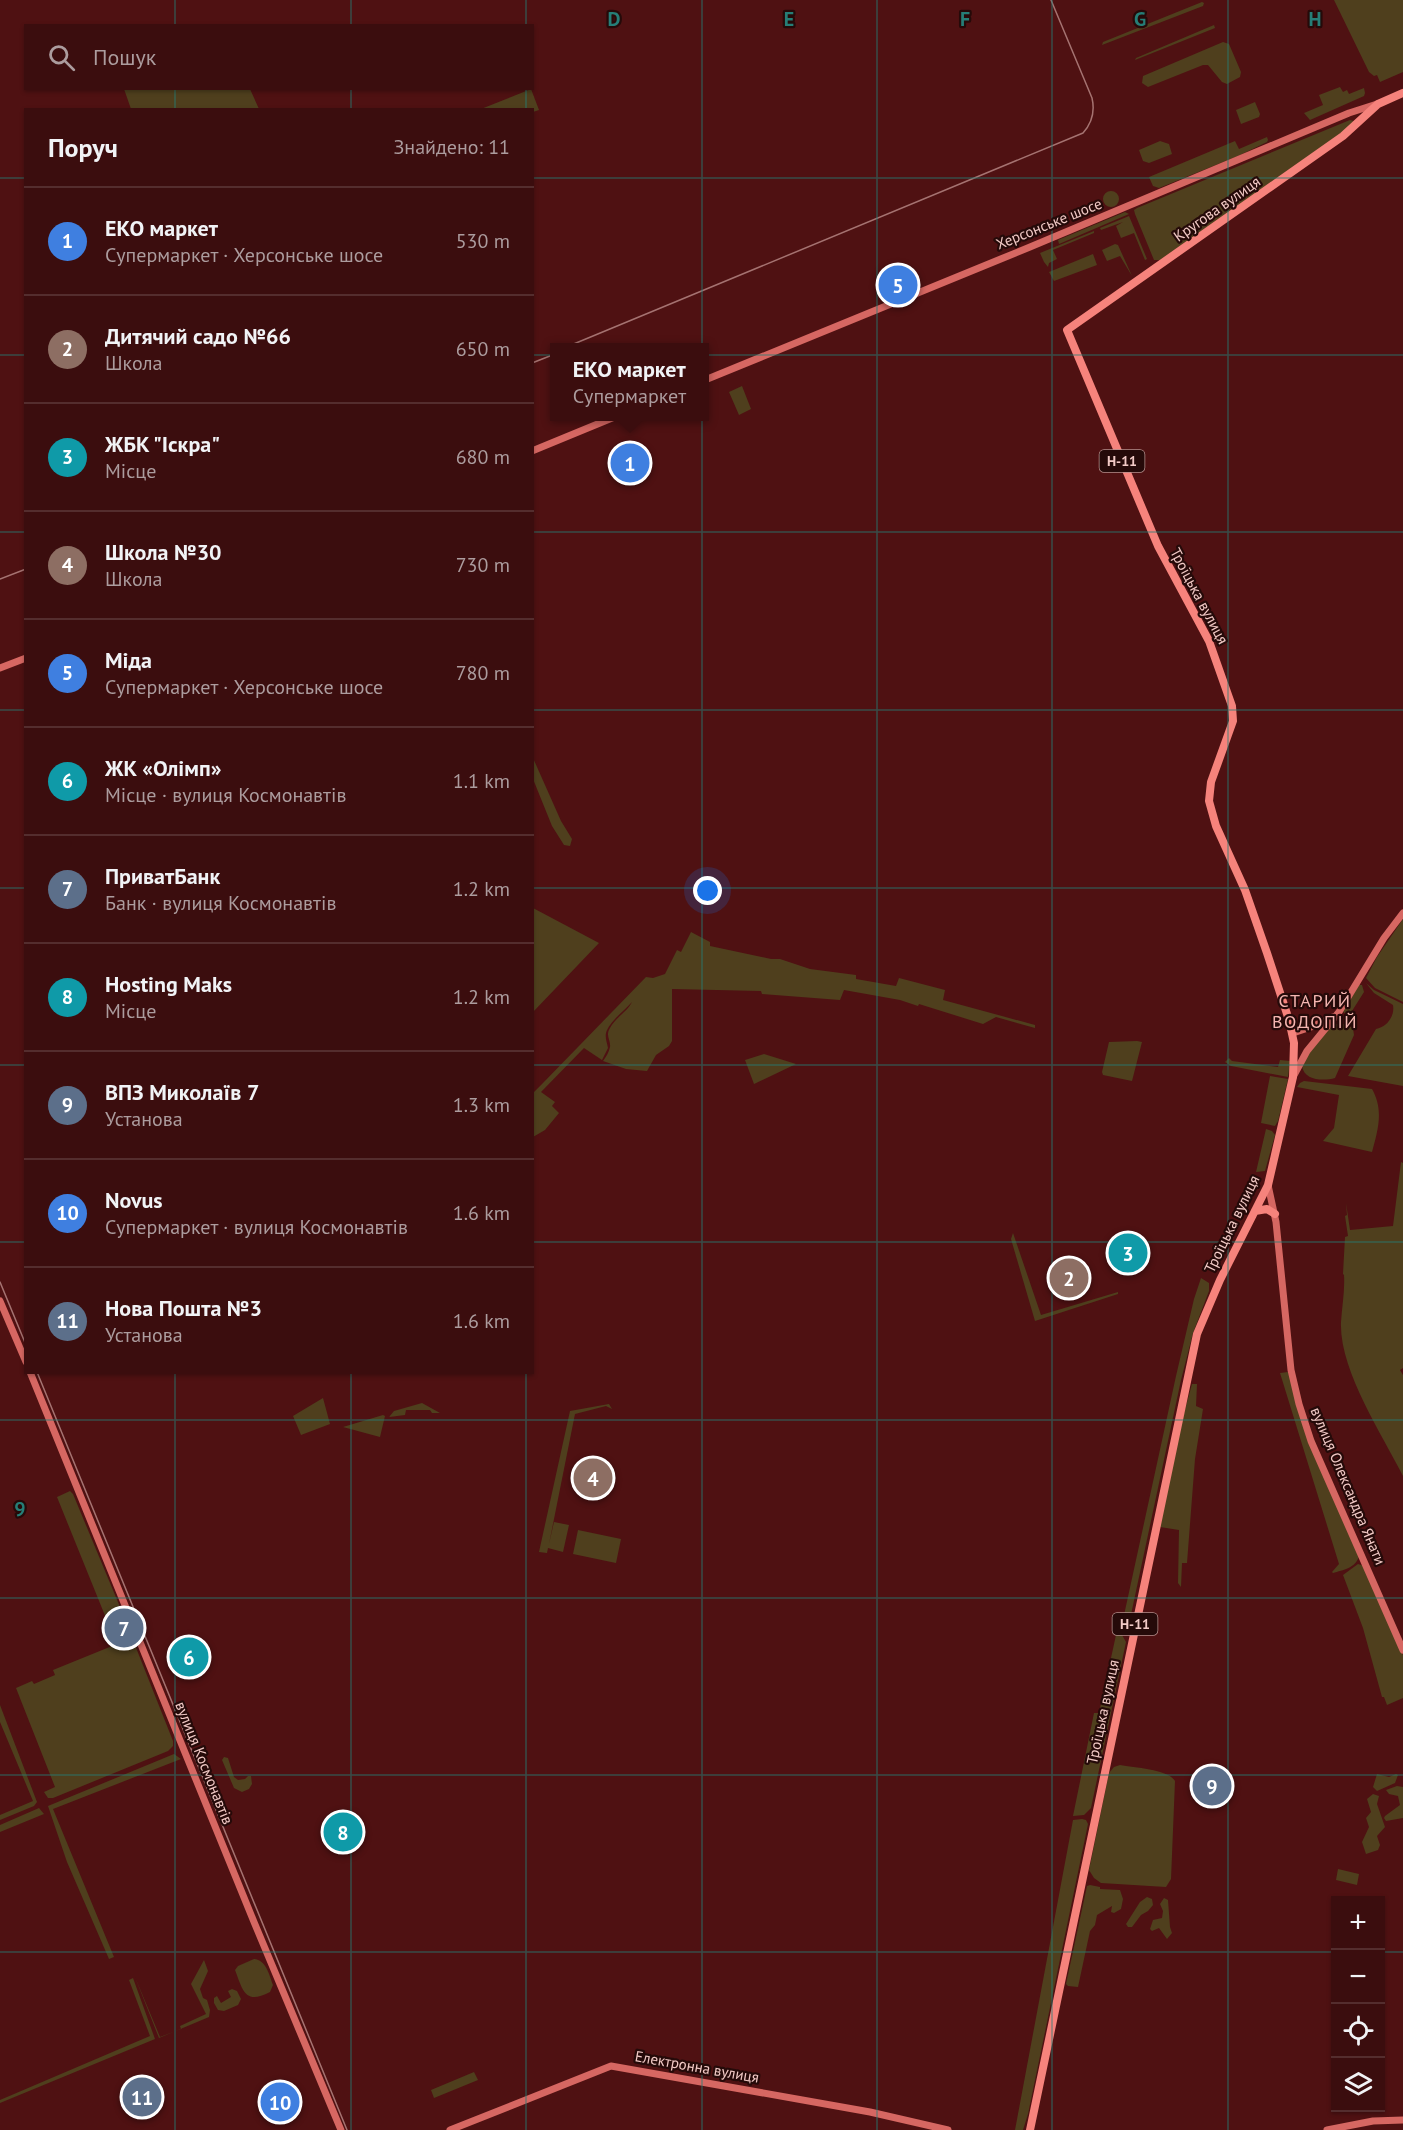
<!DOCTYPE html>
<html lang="uk">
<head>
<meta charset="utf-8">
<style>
  body { margin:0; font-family:"PT Sans",sans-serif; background:#461b1c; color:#f1f3f6 }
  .controls { position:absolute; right:18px; bottom:18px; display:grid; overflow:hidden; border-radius:0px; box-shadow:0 2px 4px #0004 }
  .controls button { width:54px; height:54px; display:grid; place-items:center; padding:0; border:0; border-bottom:2px solid #542d2e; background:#3b0d0e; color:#f1f3f6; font:30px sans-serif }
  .you { position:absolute; left:708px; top:891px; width:21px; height:21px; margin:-15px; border:4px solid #fff; border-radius:50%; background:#1a73e8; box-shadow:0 0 0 9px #1a73e833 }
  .badge { display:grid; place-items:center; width:39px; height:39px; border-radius:50%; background:#52cbd8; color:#fff; font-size:20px; font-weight:700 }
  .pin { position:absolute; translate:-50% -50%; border:3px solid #fff; box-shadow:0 2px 6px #0006 }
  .popup { position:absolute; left:550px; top:343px; width:159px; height:78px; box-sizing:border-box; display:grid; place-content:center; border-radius:0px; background:#3b0d0e; filter:drop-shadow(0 2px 4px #0005); font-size:20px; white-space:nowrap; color:#ac9c9e }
  .popup b { font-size:22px; color:#f1f3f6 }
  .popup::after { content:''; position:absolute; left:50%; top:100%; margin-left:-12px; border:12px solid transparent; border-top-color:#3b0d0e }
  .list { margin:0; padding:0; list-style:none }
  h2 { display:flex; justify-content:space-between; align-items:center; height:78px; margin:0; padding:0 24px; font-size:26px }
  h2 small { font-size:20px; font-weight:400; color:#ac9c9e }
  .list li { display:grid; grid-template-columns:39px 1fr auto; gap:18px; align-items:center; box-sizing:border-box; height:108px; padding:0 24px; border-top:2px solid #542d2e }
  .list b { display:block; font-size:22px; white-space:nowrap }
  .list p { margin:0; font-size:20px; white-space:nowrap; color:#ac9c9e }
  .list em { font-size:20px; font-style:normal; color:#ac9c9e }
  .icon { flex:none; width:33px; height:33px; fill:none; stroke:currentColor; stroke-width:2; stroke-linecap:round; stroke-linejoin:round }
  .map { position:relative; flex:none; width:1403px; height:2130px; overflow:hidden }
  .search { position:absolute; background:#3b0d0e; box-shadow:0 2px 4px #0004; left:24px; top:24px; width:510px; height:66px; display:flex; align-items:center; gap:15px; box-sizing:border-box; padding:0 21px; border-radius:0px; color:#ac9c9e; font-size:22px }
  .panel { position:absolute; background:#3b0d0e; box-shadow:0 2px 4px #0004; left:24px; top:108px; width:510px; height:1266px; border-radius:0px }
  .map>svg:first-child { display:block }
</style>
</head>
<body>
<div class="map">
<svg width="1403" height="2130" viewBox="0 0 1403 2130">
  <rect width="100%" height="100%" fill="#4f1112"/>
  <!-- green -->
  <path fill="#4f3f1d" d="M1334 0H1403V72L1380 82 1377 75 1374 76 1369 72Z
    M1202 2 1204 3 1203 6 1102 45 1103 42Z
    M1214 25 1215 28 1135 60 1136 58Z
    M1223 42 1229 44 1241 72 1240 77 1227 84 1222 82 1208 65H1203L1148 87 1142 83 1143 76Z
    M1340 87 1343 92 1347 90 1349 94 1364 88 1365 93 1364 96 1310 120 1304 113 1323 105 1319 95Z
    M124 89H250L259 109H131Z
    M531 89 539 110 533 112 532 110 481 109Z
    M1255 102 1260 114 1259 117 1241 124 1236 110Z
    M1350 120 1354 121 1353 125 1160 260H1154L1135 214 1134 210 1137 208Z
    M1267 137 1268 140 1267 142 1238 156 1159 188 1153 186 1149 177 1235 141 1239 149Z
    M1160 141 1169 144 1172 154 1149 163 1143 161 1139 150Z
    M1103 199a8 8 0 1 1 16 0a8 8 0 1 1-16 0Z
    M1125 212 1129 214 1059 244 1058 240Z
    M1129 216 1147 259 1145 260 1134 233 1121 238 1116 226 1123 222 1101 230 1100 228Z
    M1094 231V233L1053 250 1057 259 1049 263 1048 267 1044 262 1040 253Z
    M1115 244 1118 245 1132 276 1120 256 1107 261 1102 250Z
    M1093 254 1097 265 1054 281 1049 272Z
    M742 386 751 409 739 415 729 392Z
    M533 758 561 821 572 839 570 846 564 845 552 826 533 779Z
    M533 908 599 943 533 1012Z
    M1403 919V1002L1375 988 1366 978 1377 957Z
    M691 932 710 942V946L771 959H780L810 969 856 975V979L896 986 899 978 945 990 943 1000 1035 1025V1028L996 1017 983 1024 919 1004 918 1006 900 1000 844 990 840 1000 762 994 761 991 672 989V1041L669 1046 656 1055 647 1071 626 1069 603 1061C606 1057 609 1052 610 1047 611 1040 605 1036 610 1028 615 1018 627 1012 632 1002 624 1011 609 1022 606 1033 605 1038 607 1043 608 1048L602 1060 584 1048 541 1092 555 1102 552 1106 559 1113 545 1130 533 1137V1091L534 1092 543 1083 646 977 653 978 665 974 677 950 681 952Z
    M1366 983 1374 990 1403 1004V1086L1348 1076 1376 1029C1387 1027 1395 1016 1393 1005L1374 993Z
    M1359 985H1362L1364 992 1352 1011 1344 1013 1343 1011Z
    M1332 1024H1345L1353 1028 1354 1035 1335 1078C1324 1081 1304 1081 1302 1066L1308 1052Z
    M1137 1041 1142 1042 1132 1081 1103 1075 1102 1072 1109 1042Z
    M764 1054 796 1064 754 1084 745 1060Z
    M1229 1058 1232 1061 1278 1067 1280 1060 1290 1061 1288 1077 1231 1066 1225 1062Z
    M1270 1076 1288 1079 1278 1121 1275 1126 1261 1123Z
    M1304 1081 1372 1089C1384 1110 1378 1130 1372 1152L1323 1141 1334 1128 1339 1095 1297 1087 1300 1083Z
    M1266 1129 1272 1131 1275 1135 1265 1171 1256 1172Z
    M1401 1162 1403 1163V1368L1400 1370 1403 1375V1476C1382 1434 1339 1370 1341 1322 1342 1306 1345 1291 1344 1275L1343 1274 1345 1237 1348 1236 1345 1216 1347 1215 1346 1203 1350 1230 1393 1226Z
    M1013 1233 1041 1315 1118 1292V1294L1035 1321 1011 1239Z
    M1201 1278 1209 1283V1291L1193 1333 1181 1380 1129 1624 1126 1628 1121 1629 1176 1376 1194 1299Z
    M1288 1372 1359 1556C1356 1568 1343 1570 1333 1573L1332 1572 1339 1564 1280 1373Z
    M1192 1384H1197L1196 1406 1203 1409 1195 1459 1187 1563H1182L1181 1587 1178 1583 1179 1530 1160 1527 1181 1424Z
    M323 1398 330 1424 301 1435 293 1416Z
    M422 1403 440 1413H432L430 1410H406L405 1415 389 1417 394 1411Z
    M609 1404 612 1409 606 1406 575 1414 549 1544 554 1522 569 1525 563 1552 548 1548 547 1553 539 1552 570 1411Z
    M383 1415 385 1416 380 1437 343 1427Z
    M70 1491 73 1494 125 1619 123 1622 110 1628 57 1497Z
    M578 1530 621 1539 616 1563 573 1554Z
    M1358 1564 1364 1566 1403 1655V1698L1387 1705 1384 1697H1382L1363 1628 1343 1575Z
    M124 1628 129 1630 173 1741V1746L168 1751 53 1798H48L44 1792 55 1787 16 1688 32 1681 34 1684 55 1675 53 1670 117 1644 112 1633Z
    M1116 1635H1122L1126 1642 1091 1808 1084 1815 1073 1816 1094 1713H1099Z
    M0 1705 37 1802 34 1806 0 1820V1815L33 1801 0 1722Z
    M174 1754 181 1759 53 1809 114 1957 109 1959 67 1862 48 1806Z
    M224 1757 228 1758 234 1777 238 1780 245 1779 248 1776H251L252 1784 249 1789 242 1792 234 1788 222 1760Z
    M1120 1765C1135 1768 1168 1769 1175 1781L1171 1879 1166 1887 1101 1883 1094 1878 1089 1870 1109 1773 1114 1767Z
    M1377 1774 1389 1777 1396 1774 1398 1775 1395 1783 1377 1791 1373 1787Z
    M1397 1786 1403 1787V1818L1386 1821 1384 1818 1385 1816 1400 1805 1398 1796 1389 1794 1386 1790Z
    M1373 1794 1379 1796 1377 1804 1385 1827 1377 1836 1380 1845 1378 1850 1366 1854 1362 1842 1369 1827 1366 1818 1371 1812 1367 1799Z
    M39 1808 44 1814 0 1832V1825Z
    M1082 1819 1086 1820 1088 1824 1028 2114 1023 2130H1015L1073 1820Z
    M1338 1869 1359 1874 1357 1885 1336 1880Z
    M1090 1885 1100 1887V1889L1120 1890 1123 1899 1121 1909 1114 1913 1111 1912 1112 1906 1097 1915 1095 1925 1090 1931 1078 1987 1068 1986 1066 1984 1087 1886Z
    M1147 1897 1152 1899 1153 1905 1148 1911 1141 1915 1132 1927H1128L1126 1924 1140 1902Z
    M1164 1898 1168 1900 1170 1927 1172 1933 1167 1939 1159 1928 1152 1931 1150 1929 1153 1920 1162 1918 1163 1911 1160 1904Z
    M254 1959C266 1960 269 1974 273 1985L270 1992C245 2005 243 1991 235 1970L238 1966Z
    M204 1960 208 1971 200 1989 203 1998 207 2000 210 2010 209 2017 159 2038 135 1977 160 2037 181 2029 180 2026 206 2014 191 1984Z
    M133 1978 155 2039 0 2103V2100L150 2036 129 1980Z
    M232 1989 237 1991 241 1999 238 2005 224 2011 218 2010 214 2003V1998L217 1996 221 2003 231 1997 228 1991Z
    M474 2072 478 2080 434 2098 431 2090Z"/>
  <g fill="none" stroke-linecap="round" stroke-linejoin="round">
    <!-- secondary -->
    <path stroke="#d66762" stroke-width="7" d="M705 380 1030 247 1349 113 1377 104
      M532 451 617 416
      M0 668 26 658
      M1293 1033 1314 1026 1333 1017
      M1293 1077 1307 1051 1339 1012 1384 938 1403 913
      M1268 1185 1276 1222 1291 1370 1299 1404 1311 1441 1403 1650
      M0 1301 26 1362
      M30 1372 254 1922 341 2130
      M450 2130 611 2066 870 2112 948 2130
      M1327 2130 1373 2121 1403 2120"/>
    <!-- primary -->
    <path stroke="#f6837c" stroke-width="8" d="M1255 1211 1267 1209 1275 1214
      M1030 2130 1197 1334 1220 1280 1268 1185 1293 1077 1294 1043 1289 1020 1267 953 1245 890 1216 826 1209 801 1211 782 1233 721 1232 706 1209 641 1158 546 1067 330 1343 136 1378 104 1403 93"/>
    <!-- tram -->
    <path stroke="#a57371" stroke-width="1.5" d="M564 348 1083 133C1092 123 1095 111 1092 98L1051 0
      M532 363 555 354
      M0 579 26 569
      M0 1282 26 1345
      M37 1372 347 2130"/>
  </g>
  <!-- grid -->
  <path fill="none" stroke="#267e77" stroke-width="1.5" stroke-opacity="0.55" d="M175 0V26M351 0V26M526 0V26M702 0V2130M877 0V2130M1052 0V2130M1228 0V2130M175 88V110M351 88V110M526 88V110M0 178H26M532 178H1403M0 355H26M532 355H1403M0 532H26M532 532H1403M0 710H26M532 710H1403M0 888H26M532 888H1403M0 1065H26M532 1065H1403M0 1242H26M532 1242H1403M175 1372V2130M351 1372V2130M526 1372V2130M0 1420H1403M0 1598H1403M0 1775H1403M0 1952H1336M1380 1952H1403"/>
  <g text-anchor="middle" stroke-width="4.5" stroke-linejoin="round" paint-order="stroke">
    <!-- shield labels -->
    <g fill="#250a09" stroke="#b4908d" stroke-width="1.5">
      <rect x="1099.5" y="450" width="45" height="22" rx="4.5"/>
      <rect x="1112.5" y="1613" width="45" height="22" rx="4.5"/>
    </g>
    <g font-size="14" font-weight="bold" fill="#f2cac6">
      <text x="1122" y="466">Н-11</text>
      <text x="1135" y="1629">Н-11</text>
    </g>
    <!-- street labels -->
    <g font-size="15" fill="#f2cac6" stroke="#250a09">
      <text transform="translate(1217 209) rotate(-35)" y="5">Кругова вулиця</text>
      <text transform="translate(1049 224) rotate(-22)" y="5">Херсонське шосе</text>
      <text transform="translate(1199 596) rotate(62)" y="5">Троїцька вулиця</text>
      <text transform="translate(1232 1224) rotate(-64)" y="5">Троїцька вулиця</text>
      <text transform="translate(1348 1486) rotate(67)" y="5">вулиця Олександра Янати</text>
      <text transform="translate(1103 1712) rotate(-78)" y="5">Троїцька вулиця</text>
      <text transform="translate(204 1763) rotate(68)" y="5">вулиця Космонавтів</text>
      <text transform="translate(697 2067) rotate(10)" y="5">Електронна вулиця</text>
    </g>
    <!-- quarter labels -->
    <g font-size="18" letter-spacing="1.5" fill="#f5b6b1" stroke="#250a09">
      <text x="1315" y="1007">СТАРИЙ<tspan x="1315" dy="21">ВОДОПІЙ</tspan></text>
    </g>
  </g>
  <g font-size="20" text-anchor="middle" font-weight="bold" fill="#267e77" stroke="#250a09" stroke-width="4.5" stroke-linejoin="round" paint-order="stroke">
    <text x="614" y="26">D</text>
    <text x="789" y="26">E</text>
    <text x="965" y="26">F</text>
    <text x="1140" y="26">G</text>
    <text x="1315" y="26">H</text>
    <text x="20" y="1516">9</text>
  </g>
</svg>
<div class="controls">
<button>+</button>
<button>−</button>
<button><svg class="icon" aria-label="locate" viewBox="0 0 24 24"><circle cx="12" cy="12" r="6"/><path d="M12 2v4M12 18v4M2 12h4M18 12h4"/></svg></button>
<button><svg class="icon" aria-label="layers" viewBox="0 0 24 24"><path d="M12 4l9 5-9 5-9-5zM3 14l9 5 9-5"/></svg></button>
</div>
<div class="you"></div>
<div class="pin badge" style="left:630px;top:463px;background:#3f7fe0">1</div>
<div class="popup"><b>ЕКО маркет</b>Супермаркет</div>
<div class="pin badge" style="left:1069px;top:1278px;background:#8d6e63">2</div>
<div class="pin badge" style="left:1128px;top:1253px;background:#0f9aa8">3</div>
<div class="pin badge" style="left:593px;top:1478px;background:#8d6e63">4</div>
<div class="pin badge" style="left:898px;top:285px;background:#3f7fe0">5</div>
<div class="pin badge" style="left:189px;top:1657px;background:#0f9aa8">6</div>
<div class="pin badge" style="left:124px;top:1628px;background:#5c6f8a">7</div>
<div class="pin badge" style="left:343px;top:1832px;background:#0f9aa8">8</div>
<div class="pin badge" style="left:1212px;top:1786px;background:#5c6f8a">9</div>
<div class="pin badge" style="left:280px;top:2102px;background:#3f7fe0">10</div>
<div class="pin badge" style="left:142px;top:2097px;background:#5c6f8a">11</div>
<div class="search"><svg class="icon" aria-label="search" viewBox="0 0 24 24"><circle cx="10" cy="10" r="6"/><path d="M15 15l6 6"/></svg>Пошук</div>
<section class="panel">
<h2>Поруч<small>Знайдено: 11</small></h2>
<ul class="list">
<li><span class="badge" style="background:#3f7fe0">1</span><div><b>ЕКО маркет</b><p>Супермаркет · Херсонське шосе</p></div><em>530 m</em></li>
<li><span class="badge" style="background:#8d6e63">2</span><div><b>Дитячий садо №66</b><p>Школа</p></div><em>650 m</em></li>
<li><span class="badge" style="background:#0f9aa8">3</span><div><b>ЖБК &quot;Іскра&quot;</b><p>Місце</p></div><em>680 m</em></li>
<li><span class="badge" style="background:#8d6e63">4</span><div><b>Школа №30</b><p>Школа</p></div><em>730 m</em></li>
<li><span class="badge" style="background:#3f7fe0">5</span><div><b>Міда</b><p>Супермаркет · Херсонське шосе</p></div><em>780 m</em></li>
<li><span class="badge" style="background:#0f9aa8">6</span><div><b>ЖК «Олімп»</b><p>Місце · вулиця Космонавтів</p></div><em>1.1 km</em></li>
<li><span class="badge" style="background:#5c6f8a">7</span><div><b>ПриватБанк</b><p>Банк · вулиця Космонавтів</p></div><em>1.2 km</em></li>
<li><span class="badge" style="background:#0f9aa8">8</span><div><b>Hosting Maks</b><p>Місце</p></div><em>1.2 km</em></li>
<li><span class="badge" style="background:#5c6f8a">9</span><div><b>ВПЗ Миколаїв 7</b><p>Установа</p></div><em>1.3 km</em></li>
<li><span class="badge" style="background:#3f7fe0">10</span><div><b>Novus</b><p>Супермаркет · вулиця Космонавтів</p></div><em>1.6 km</em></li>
<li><span class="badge" style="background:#5c6f8a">11</span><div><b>Нова Пошта №3</b><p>Установа</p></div><em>1.6 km</em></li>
</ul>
</section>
</div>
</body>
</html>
